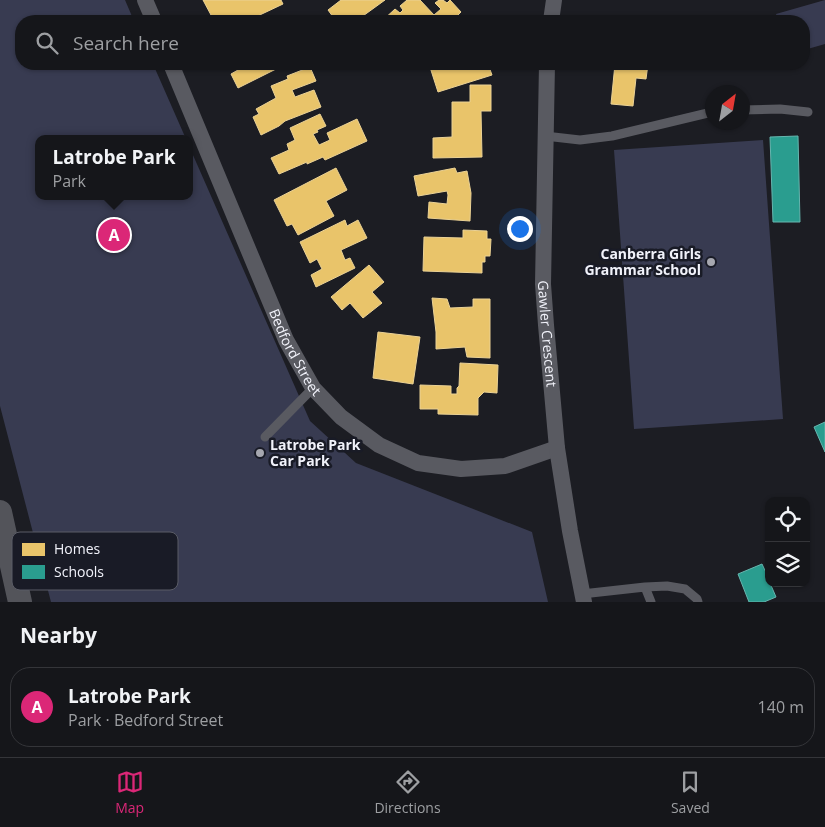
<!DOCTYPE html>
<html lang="en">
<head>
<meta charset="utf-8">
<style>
  body { margin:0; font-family:"Open Sans",sans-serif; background:#222327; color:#f1f3f6 }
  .controls { position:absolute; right:15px; bottom:15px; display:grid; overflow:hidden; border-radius:10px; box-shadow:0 1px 4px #0004 }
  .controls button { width:45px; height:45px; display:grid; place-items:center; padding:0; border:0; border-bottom:1px solid #343539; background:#15161a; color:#f1f3f6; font:25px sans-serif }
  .compass { position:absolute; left:705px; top:85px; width:45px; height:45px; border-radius:50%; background:#15161a; box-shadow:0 1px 4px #0004; rotate:31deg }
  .you { position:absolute; left:519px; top:228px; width:18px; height:18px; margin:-12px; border:4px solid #fff; border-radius:50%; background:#1a73e8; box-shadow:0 0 0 8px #1a73e833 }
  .badge { display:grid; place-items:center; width:32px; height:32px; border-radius:50%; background:#db2777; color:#fff; font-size:16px; font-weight:700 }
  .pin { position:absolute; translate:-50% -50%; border:2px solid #fff; box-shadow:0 1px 5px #0006 }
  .popup { position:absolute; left:35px; top:135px; width:158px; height:65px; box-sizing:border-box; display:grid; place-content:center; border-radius:10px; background:#15161a; filter:drop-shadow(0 1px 4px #0005); font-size:16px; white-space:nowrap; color:#9d9fa2 }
  .popup b { font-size:19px; color:#f1f3f6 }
  .popup::after { content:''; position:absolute; left:50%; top:100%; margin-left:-10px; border:10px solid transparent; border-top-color:#15161a }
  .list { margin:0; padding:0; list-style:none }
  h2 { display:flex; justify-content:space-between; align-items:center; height:65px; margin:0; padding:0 20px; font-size:21px }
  h2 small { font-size:16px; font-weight:400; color:#9d9fa2 }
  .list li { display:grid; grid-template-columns:32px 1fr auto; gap:15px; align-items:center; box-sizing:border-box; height:80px; margin:0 10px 10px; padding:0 10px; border:1px solid #343539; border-radius:20px }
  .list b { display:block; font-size:19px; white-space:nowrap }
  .list p { margin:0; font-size:16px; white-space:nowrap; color:#9d9fa2 }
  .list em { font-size:16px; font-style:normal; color:#9d9fa2 }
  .icon { flex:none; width:28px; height:28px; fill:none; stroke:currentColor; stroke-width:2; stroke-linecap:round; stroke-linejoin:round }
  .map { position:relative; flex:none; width:825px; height:602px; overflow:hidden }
  .search { position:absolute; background:#15161a; box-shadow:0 1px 4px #0004; left:15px; right:15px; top:15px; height:55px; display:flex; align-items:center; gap:12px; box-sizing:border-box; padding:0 18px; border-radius:20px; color:#9d9fa2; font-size:19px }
  .sheet { height:155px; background:#15161a }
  nav { display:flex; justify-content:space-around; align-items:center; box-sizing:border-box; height:70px; border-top:1px solid #343539; background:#15161a; font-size:14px; color:#9d9fa2 }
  nav a { display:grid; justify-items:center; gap:2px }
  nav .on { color:#db2777 }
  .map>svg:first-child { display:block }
</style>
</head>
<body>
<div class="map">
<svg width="825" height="602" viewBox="0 0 825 602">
  <rect width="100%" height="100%" fill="#1c1d23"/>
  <!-- green -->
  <path fill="#383b51" d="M0 0H125L134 21H21V64H153L186 139H39V196H189V146L310 421 356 463 532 532 548 602H51L0 406Z
    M825 0V44L804 50V21H778L776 14Z
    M763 140 783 419 634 429 614 150Z"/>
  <!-- homes -->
  <path fill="#e9c46a" stroke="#ebd295" d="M203 0H281L283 4 247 21H207L205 18 211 15Z
    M341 0H385L356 21H336L328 10Z
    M407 0H420L434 15 441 9 435 3 439 0H443L447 3 450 0 461 12 452 21H382L395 9 400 13 403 10 400 6Z
    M235 64H283L284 65 238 88 231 74 238 70Z
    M429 64H488L492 75 438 92Z
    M615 64H648L646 79 636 78 633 106 611 104Z
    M310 67 316 81 292 90 295 97 314 90 321 107 285 121 279 126 261 135 253 117 259 114 256 109 276 98 271 86 288 79 287 76Z
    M470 85H491V111H481L482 157 433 158V138L452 137V102H470Z
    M320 114 326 126 317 130 318 132 313 134 319 145 330 140 327 133 357 119 367 141 325 160 323 157 307 164V162L279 174 271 158 289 150 287 144 295 140 290 128Z
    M336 168 347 190 326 201 334 216 298 235 292 224 287 226 274 200Z
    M455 168 457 173 467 171 471 193 470 221 428 218 429 202 447 204 448 195 447 191 418 196 414 176Z
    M345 220 347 226 358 220 367 238 341 250 345 260 350 258 355 268 316 287 311 275 322 269 317 259 310 263 300 242Z
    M463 230 487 231V239H491L490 256H485V262H482V273L423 271 424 237 463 238Z
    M369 265 384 282 372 292 382 303 363 318 350 303 342 310 331 297Z
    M432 298 447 299 450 308 473 307V299H490V358L467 357 465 347 436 349V332Z
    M378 332 420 337 413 384 373 378Z
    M460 363 498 365 497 393 484 392 478 398V415L438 414V409H420V385L451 386V394H457V388L459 386Z"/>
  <!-- schools -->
  <path fill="#2a9d8f" stroke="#66b6af" d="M798 136 800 222H773L770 137Z
    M825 422V452L814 427Z
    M762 564 769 579V583H770L776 597 764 602H749L738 574Z"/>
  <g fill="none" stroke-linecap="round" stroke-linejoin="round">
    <!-- service -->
    <path stroke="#595a61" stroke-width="9" d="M742 110 780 109 808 112
      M545 136 580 140 612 136 712 112
      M265 437 313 388
      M645 587 651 602
      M582 594 645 587 667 586 685 589 697 599 698 602"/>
    <!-- minor -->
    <g stroke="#595a61" stroke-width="16">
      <path d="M145 0 154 21"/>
      <path d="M551 21 554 0"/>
      <path id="s1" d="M171 64 286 340 313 388 341 417 379 445 418 463 461 469 505 466 557 448"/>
      <path id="s2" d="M547 64 543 284 546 325 557 448 570 531 584 602"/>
    </g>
    <!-- secondary -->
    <path stroke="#53545a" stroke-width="24" d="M0 512 20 602"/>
  </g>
  <!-- markers -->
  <g fill="#a6a7af" stroke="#191b26" stroke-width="2">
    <circle cx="711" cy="262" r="5"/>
    <circle cx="260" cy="453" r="5"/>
  </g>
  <g text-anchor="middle" stroke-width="5" stroke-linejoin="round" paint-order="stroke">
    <!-- poi labels -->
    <g font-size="14" font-weight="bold" fill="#f1f2fa" stroke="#191b26" text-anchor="end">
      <text x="701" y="259">Canberra Girls<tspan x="701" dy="16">Grammar School</tspan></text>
      <text x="270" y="450" text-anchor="start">Latrobe Park<tspan x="270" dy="16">Car Park</tspan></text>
    </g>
    <!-- street labels -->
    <g font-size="14" fill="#f1f2fa" stroke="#191b26">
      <text dy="5" stroke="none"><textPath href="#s2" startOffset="270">Gawler Crescent</textPath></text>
      <text dy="5" stroke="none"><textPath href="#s1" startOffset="314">Bedford Street</textPath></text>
    </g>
  </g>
  <!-- legend -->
  <rect x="12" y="532" width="166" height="58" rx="8" fill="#191b26" stroke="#5a5c66" stroke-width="1"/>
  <rect x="22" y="543" width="23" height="13" fill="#e9c46a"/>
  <rect x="22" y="565" width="23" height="14" fill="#2a9d8f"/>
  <g font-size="14" fill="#f1f2fa">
    <text x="54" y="554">Homes</text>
    <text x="54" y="577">Schools</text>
  </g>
</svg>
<div class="controls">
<button><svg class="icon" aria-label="locate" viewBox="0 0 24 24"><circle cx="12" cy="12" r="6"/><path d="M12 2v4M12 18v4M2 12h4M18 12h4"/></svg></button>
<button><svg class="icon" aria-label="layers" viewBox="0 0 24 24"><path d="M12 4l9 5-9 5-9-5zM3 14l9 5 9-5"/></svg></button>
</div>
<svg class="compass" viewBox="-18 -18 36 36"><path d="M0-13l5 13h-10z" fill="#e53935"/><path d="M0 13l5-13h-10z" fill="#9d9fa2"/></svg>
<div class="you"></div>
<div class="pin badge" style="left:114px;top:235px">A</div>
<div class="popup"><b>Latrobe Park</b>Park</div>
<div class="search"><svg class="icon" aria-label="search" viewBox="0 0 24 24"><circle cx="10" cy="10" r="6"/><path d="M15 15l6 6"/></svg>Search here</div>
</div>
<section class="sheet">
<h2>Nearby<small></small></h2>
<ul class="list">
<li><span class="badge">A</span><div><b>Latrobe Park</b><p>Park · Bedford Street</p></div><em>140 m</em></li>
</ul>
</section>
<nav>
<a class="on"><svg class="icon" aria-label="map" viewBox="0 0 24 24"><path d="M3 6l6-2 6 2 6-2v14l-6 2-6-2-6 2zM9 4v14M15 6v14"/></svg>Map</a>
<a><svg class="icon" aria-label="directions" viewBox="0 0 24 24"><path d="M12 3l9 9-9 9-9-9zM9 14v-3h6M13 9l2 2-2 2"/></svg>Directions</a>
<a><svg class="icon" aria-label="saved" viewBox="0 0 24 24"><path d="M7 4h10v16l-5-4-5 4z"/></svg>Saved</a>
</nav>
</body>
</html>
